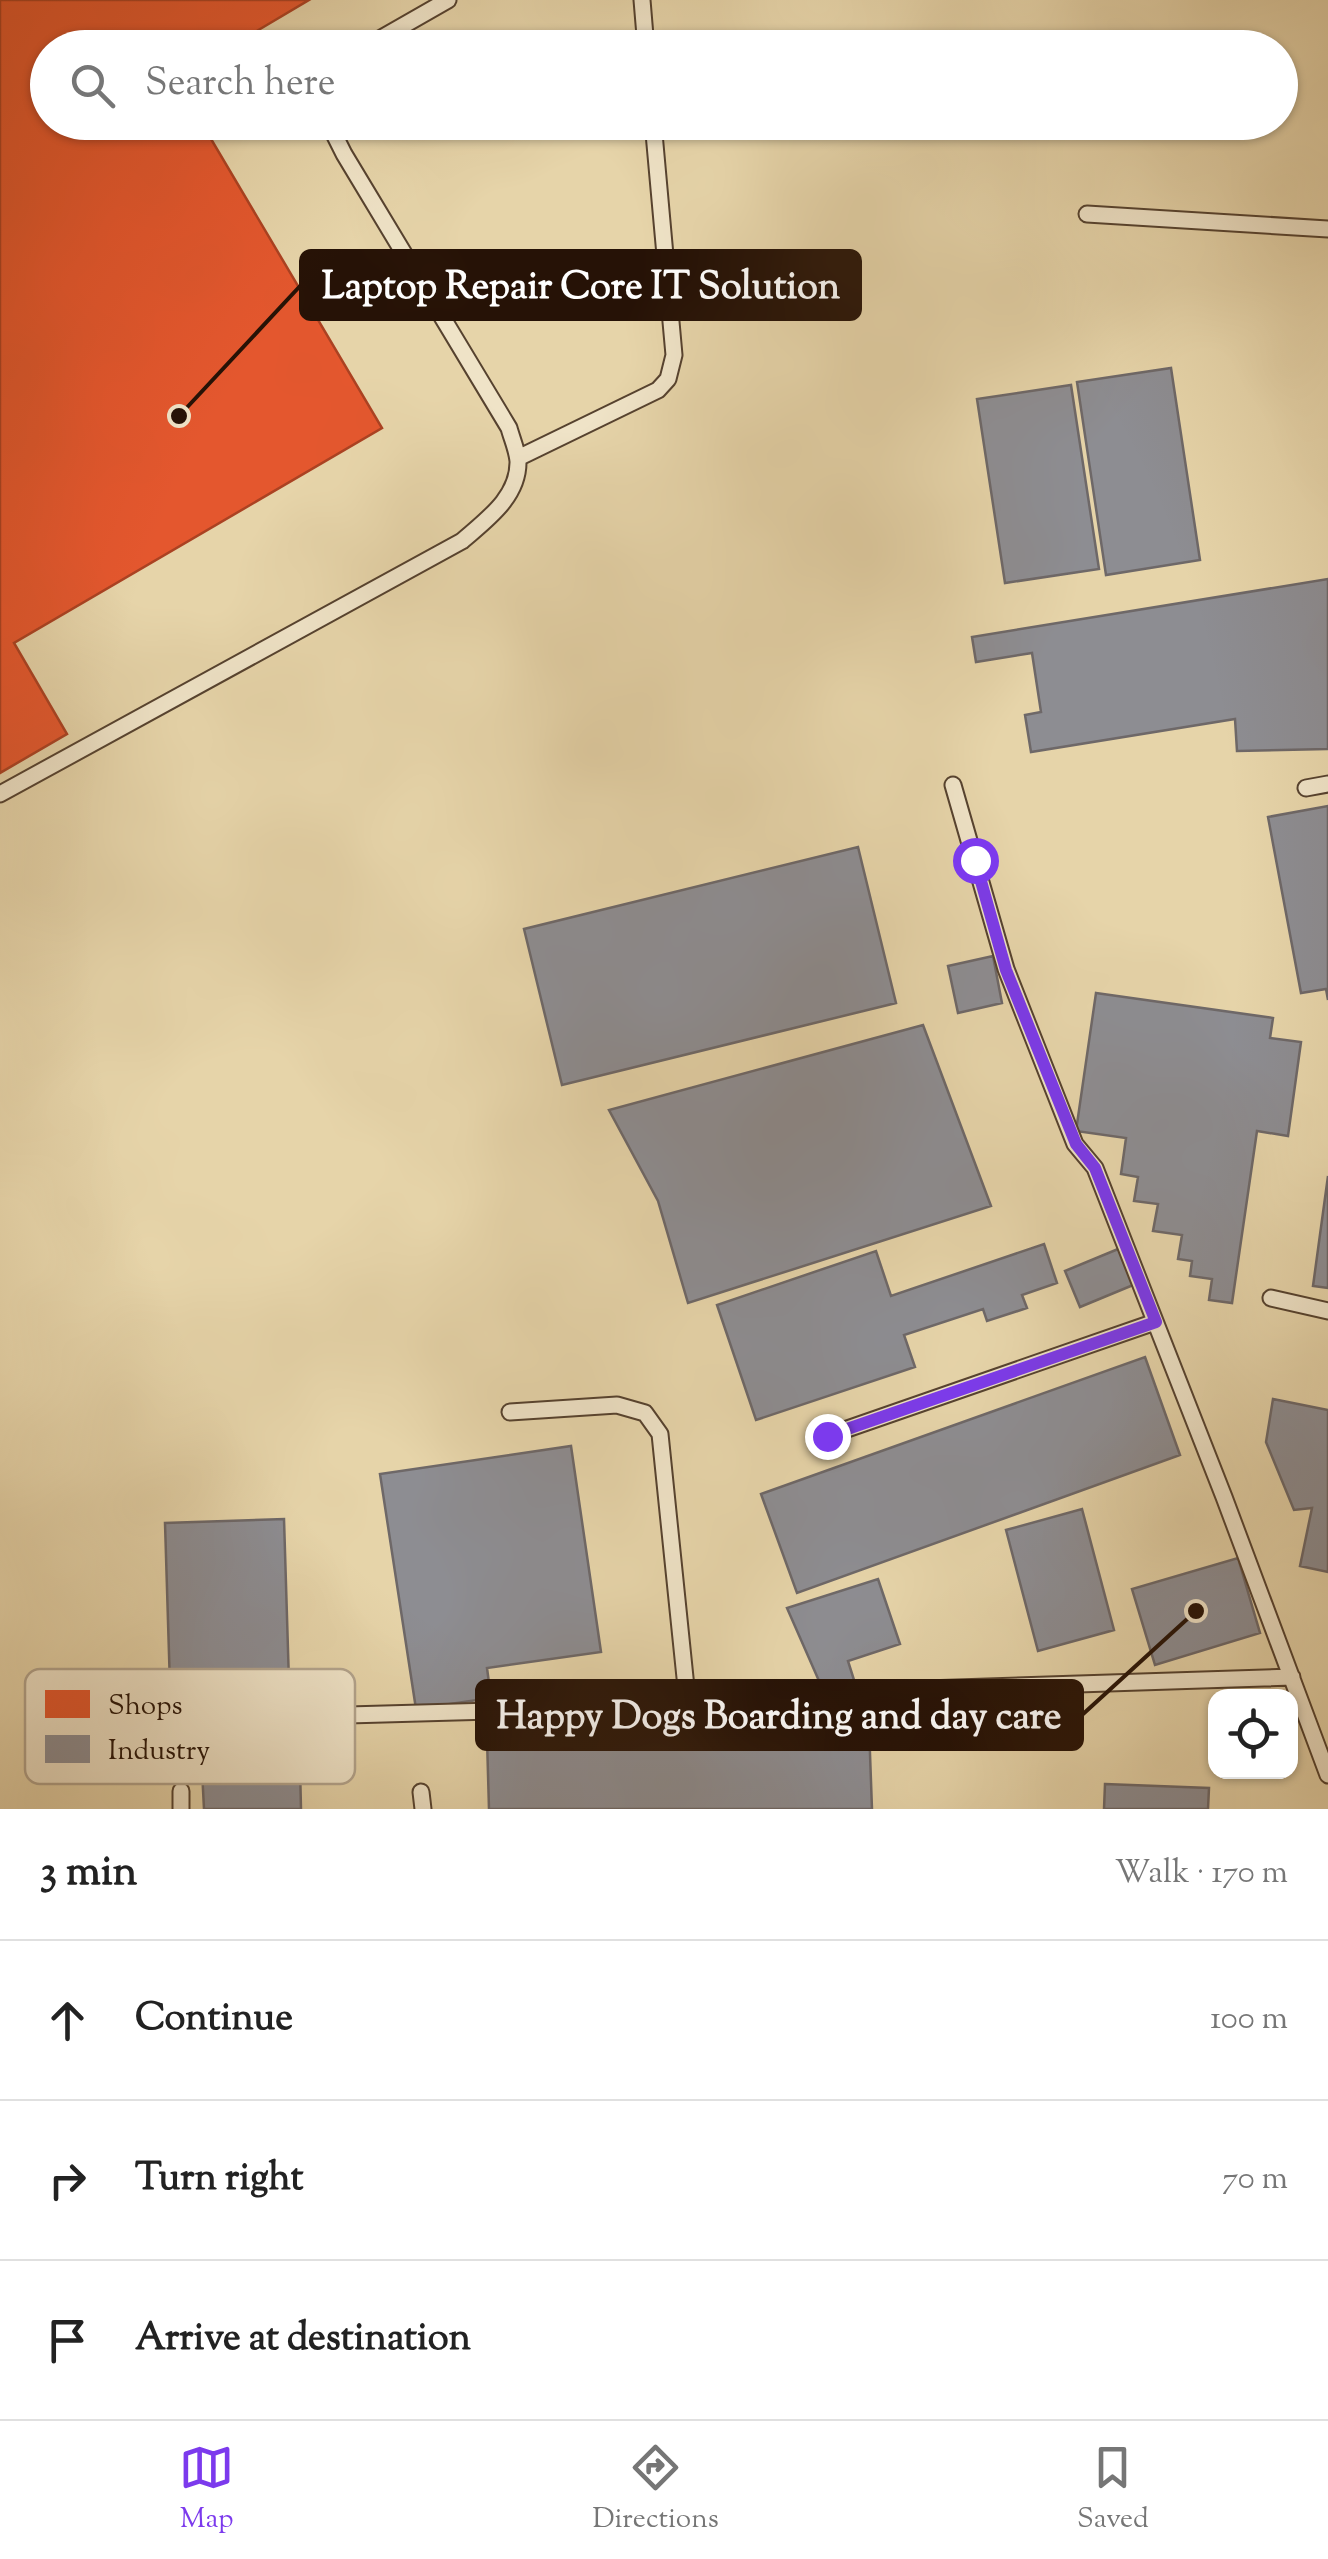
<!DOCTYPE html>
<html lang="en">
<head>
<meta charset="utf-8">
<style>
  body { margin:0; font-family:"Sorts Mill Goudy",serif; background:#f6f6f6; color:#222 }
  .controls { position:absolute; right:30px; bottom:30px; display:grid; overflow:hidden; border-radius:20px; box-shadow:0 2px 8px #0004 }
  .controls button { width:90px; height:90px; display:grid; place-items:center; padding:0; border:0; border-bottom:2px solid #e0e0e0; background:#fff; color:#222; font:50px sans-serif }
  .stop { position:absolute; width:30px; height:30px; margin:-22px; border:8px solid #7c3aed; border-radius:50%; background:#fff }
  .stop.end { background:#7c3aed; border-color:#fff; box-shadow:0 2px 10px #0008 }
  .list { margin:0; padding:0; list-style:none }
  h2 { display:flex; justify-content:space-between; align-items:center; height:130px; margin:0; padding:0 40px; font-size:42px }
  h2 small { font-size:32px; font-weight:400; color:#767676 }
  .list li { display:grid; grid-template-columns:65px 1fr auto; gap:30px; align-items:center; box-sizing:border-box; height:160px; padding:0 40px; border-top:2px solid #e0e0e0 }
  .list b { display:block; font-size:38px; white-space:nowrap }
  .list em { font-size:32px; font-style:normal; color:#767676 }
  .icon { flex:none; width:55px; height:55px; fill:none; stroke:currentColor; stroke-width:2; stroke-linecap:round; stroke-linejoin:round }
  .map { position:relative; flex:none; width:1328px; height:1809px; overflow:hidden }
  .search { position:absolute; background:#fff; box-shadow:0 2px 8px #0004; left:30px; right:30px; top:30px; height:110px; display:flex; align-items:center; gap:25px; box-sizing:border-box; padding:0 35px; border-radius:55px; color:#767676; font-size:38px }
  .sheet { height:610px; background:#fff }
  nav { display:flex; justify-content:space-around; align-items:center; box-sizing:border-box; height:140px; border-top:2px solid #e0e0e0; background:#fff; font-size:28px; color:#767676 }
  nav a { display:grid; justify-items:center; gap:5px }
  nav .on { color:#7c3aed }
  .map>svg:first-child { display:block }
</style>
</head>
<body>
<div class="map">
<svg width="1328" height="1809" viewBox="0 0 1328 1809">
  <rect width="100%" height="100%" fill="#e6d4a9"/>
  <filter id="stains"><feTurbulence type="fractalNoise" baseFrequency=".002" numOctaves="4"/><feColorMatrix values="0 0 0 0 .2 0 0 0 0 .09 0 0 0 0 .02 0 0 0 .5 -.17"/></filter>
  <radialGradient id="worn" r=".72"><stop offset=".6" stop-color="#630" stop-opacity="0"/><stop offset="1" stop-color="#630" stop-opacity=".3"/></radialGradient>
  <!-- shops -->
  <path fill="#e4572e" stroke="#ab4222" stroke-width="2.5" d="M0 0H309L228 48H48V122H201L382 428 14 643 67 734 0 773Z"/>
  <!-- industry -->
  <path fill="#8d8d92" stroke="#6e6868" stroke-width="2.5" d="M1171 368 1200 560 1106 575 1077 382Z
    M1071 385 1099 569 1005 583 977 399Z
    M1328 579V749L1237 751 1235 719 1031 752 1025 715 1041 712 1032 653 976 662 972 637Z
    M1328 806V1000L1326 989 1301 993 1268 817Z
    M858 847 896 1003 562 1085 524 929Z
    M993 956 1002 1003 958 1013 948 966Z
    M1096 993 1273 1018 1270 1038 1301 1042 1288 1136 1257 1131 1232 1303 1209 1300 1212 1279 1190 1276 1192 1261 1178 1259 1182 1235 1153 1231 1158 1204 1134 1201 1138 1177 1121 1174 1126 1138 1076 1131Z
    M923 1025 991 1206 688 1303 658 1201 609 1110Z
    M1328 1176V1288L1313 1286Z
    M1044 1244 1057 1283 1022 1295 1027 1308 987 1321 983 1309 904 1335 915 1367 756 1420 717 1305 876 1251 891 1296Z
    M1123 1247 1138 1283 1080 1307 1065 1271Z
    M1145 1357 1180 1455 797 1593 761 1494Z
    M1273 1399 1328 1410V1572L1300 1566 1312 1508 1294 1510 1266 1442Z
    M571 1446 601 1652 487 1668 491 1698 416 1709 380 1474Z
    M1082 1509 1114 1630 1038 1651 1006 1530Z
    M284 1519 290 1715 171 1719 165 1523Z
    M1238 1558 1260 1633 1155 1665 1132 1589Z
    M878 1579 900 1644 848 1661 854 1680 823 1690 787 1608Z
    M869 1726 872 1809H489L487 1739Z
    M300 1767 301 1809H204L202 1770Z
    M1105 1784 1209 1788 1208 1809H1104Z"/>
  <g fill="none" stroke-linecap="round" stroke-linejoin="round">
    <defs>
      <path id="service" d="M642 0 646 48
        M364 48 448 0
        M1087 214 1328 229
        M518 458 658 390 668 379 674 355 653 122
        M953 785 1006 969 1075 1144 1095 1168 1224 1497 1328 1775
        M1306 788 1328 784
        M0 794 462 541C486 520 519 497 518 461 517 450 512 439 509 428L344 154 328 122
        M1271 1298 1328 1311
        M510 1412 617 1405 645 1413 660 1434 687 1697
        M827 1436 1155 1322
        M312 1716 525 1710 588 1700 1292 1677
        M421 1792 423 1809
        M181 1809V1791"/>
    </defs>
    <!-- service casing -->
    <use href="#service" stroke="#56422f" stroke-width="19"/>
    <!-- service -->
    <use href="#service" stroke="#efe3c7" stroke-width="15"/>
  </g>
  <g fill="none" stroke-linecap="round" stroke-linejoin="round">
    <!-- route -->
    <path stroke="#7c3aed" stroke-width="12" d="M827 1436 1156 1322 1095 1168 1076 1144 1006 970 975 860"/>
  </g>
  <!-- legend -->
  <rect x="25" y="1669" width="330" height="115" rx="15" fill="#efe3c7" stroke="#b3a48d" stroke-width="2.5"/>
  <rect x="45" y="1690" width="45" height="28" fill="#e4572e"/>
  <rect x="45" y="1735" width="45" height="28" fill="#8d8d92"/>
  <g font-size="28" fill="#261206">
    <text x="108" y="1714">Shops</text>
    <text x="108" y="1759">Industry</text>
  </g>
  <!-- callouts -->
  <path fill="none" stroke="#261206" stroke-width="4" d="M179 416L301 285M1196 1611L1082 1715"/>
  <g fill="#261206" stroke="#efe3c7" stroke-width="4">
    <circle cx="179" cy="416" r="10"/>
    <circle cx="1196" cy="1611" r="10"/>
  </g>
  <g fill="#261206" stroke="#261206" stroke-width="4">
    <rect x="301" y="251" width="559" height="68" rx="10"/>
    <rect x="477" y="1681" width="605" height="68" rx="10"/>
  </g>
  <g font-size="38" text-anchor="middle" font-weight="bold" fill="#fff">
    <text x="581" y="298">Laptop Repair Core IT Solution</text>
    <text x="779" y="1728">Happy Dogs Boarding and day care</text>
  </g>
  <rect width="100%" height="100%" filter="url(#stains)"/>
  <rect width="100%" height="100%" fill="url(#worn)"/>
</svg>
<div class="controls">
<button><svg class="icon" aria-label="locate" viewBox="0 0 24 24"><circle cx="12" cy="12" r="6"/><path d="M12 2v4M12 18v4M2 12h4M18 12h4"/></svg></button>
</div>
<div class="stop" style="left:975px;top:860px"></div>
<div class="stop end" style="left:827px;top:1436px"></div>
<div class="search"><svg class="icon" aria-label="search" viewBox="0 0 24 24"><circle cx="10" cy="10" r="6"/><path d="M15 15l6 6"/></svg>Search here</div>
</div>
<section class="sheet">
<h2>3 min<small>Walk · 170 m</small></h2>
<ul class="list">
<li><svg class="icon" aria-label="ahead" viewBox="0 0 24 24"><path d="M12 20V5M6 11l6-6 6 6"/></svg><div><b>Continue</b></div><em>100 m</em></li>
<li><svg class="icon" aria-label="right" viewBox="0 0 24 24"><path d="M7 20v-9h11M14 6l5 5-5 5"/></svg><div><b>Turn right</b></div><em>70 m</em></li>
<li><svg class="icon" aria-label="arrive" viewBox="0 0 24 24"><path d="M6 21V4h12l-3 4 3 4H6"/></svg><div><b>Arrive at destination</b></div></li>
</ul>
</section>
<nav>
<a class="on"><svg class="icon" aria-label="map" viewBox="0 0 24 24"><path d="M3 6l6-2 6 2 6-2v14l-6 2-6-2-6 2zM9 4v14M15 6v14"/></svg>Map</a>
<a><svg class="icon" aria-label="directions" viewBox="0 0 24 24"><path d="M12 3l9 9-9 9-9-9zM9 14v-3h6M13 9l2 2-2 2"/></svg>Directions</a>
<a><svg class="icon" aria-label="saved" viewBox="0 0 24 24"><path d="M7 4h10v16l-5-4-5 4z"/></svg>Saved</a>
</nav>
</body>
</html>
